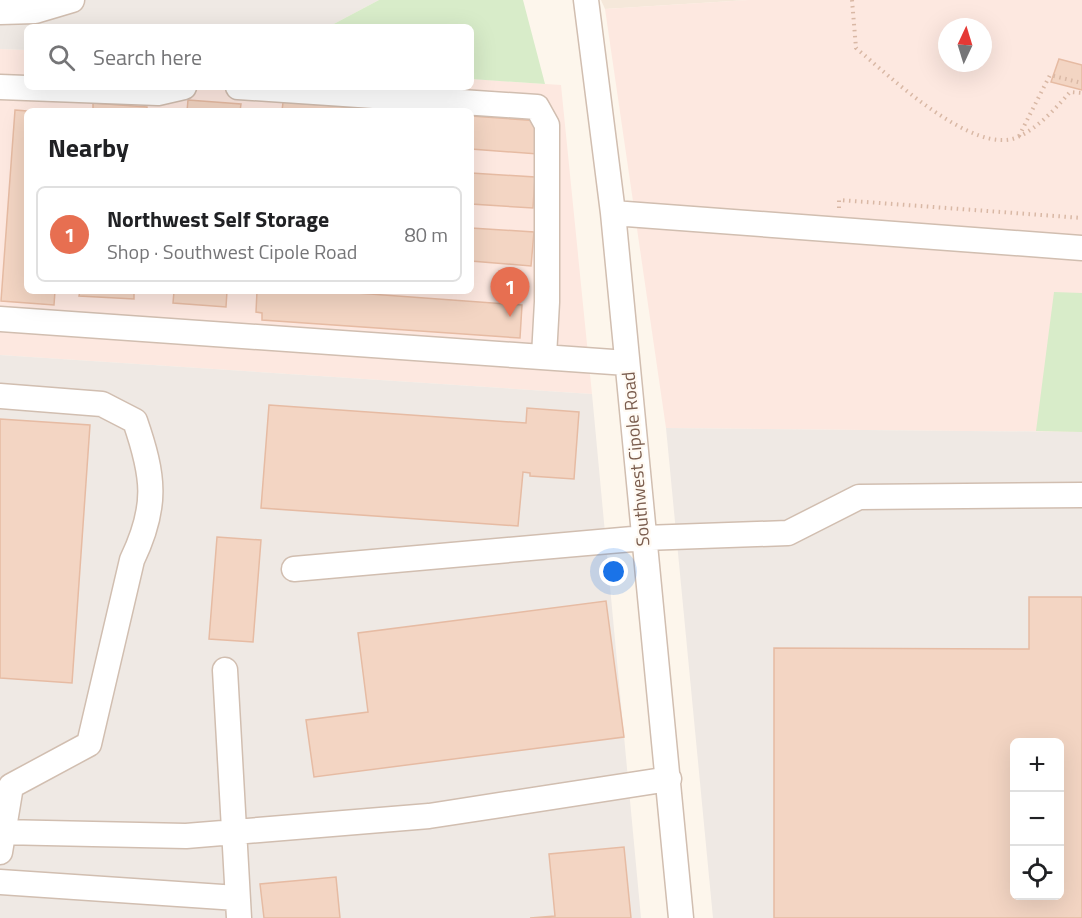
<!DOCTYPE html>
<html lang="en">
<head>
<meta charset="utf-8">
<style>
  body { margin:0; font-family:"Titillium Web",sans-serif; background:#f6f6f6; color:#202124 }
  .controls { position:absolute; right:18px; bottom:18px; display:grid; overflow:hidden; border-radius:9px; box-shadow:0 6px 24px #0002 }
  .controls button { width:54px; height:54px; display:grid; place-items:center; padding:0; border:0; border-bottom:2px solid #e0e0e0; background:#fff; color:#202124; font:30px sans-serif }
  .compass { position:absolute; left:938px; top:18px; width:54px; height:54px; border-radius:50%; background:#fff; box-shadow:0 6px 24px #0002; rotate:4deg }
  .you { position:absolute; left:614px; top:572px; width:21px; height:21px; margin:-15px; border:4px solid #fff; border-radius:50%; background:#1a73e8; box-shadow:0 0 0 9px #1a73e833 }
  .badge { display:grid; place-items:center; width:39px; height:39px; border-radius:50%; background:#e76f51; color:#fff; font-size:20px; font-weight:700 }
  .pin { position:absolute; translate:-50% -50px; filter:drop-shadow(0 2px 3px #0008) }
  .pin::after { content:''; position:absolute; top:32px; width:21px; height:18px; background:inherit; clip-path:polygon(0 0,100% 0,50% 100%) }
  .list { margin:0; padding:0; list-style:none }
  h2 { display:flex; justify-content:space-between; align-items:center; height:78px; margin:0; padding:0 24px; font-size:26px }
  h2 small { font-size:20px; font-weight:400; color:#757577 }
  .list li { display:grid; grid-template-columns:39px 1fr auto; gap:18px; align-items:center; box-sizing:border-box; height:96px; margin:0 12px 12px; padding:0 12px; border:2px solid #e0e0e0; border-radius:9px }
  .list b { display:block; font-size:22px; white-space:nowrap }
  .list p { margin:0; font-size:20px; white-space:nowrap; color:#757577 }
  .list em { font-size:20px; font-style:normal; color:#757577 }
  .icon { flex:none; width:33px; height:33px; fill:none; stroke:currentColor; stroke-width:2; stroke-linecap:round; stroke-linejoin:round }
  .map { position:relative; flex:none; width:1082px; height:918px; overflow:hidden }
  .search { position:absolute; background:#fff; box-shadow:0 6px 24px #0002; left:24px; top:24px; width:450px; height:66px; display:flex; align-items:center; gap:15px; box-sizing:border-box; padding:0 21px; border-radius:9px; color:#757577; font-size:22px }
  .panel { position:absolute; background:#fff; box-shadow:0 6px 24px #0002; left:24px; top:108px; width:450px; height:186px; border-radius:9px }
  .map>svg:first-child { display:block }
</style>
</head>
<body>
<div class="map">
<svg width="1082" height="918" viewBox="0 0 1082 918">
  <rect width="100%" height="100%" fill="#fdf6ec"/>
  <!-- residential -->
  <path fill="#f5e8da" d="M601 0H748L605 9Z"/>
  <!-- commercial -->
  <path fill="#fde8e0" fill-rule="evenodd" d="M748 0H1082V432L666 428 605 9ZM947 27H983V63H947Z
    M0 49 27 50V87H471V79L561 85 592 394 0 355ZM27 111H471V291H27Z"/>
  <!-- industrial -->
  <path fill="#efe9e4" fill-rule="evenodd" d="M0 0H379L328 27H27V50L0 49Z
    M0 355 592 394 641 918H0Z
    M666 428 1082 432V918H713ZM1014 742H1060V896H1014Z"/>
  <!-- green -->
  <path fill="#d8ecc9" d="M379 0H523L545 84 471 79V27H328Z
    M1054 292 1082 293V432L1036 431Z"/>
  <!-- building -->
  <path fill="#f3d5c3" stroke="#e6bba3" stroke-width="1.5" fill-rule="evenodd" d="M1059 59 1082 65V90L1051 82Z
    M188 100 241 104 240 111H187Z
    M283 102 402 111H282Z
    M93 103 147 107V111H93Z
    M15 110 27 111V291H55L54 305 1 301Z
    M471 116 540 121 538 154 471 149Z
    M471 173 535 177 533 208 471 204Z
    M471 228 534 232 531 266 471 261Z
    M80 291H134V299L79 296Z
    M174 291H227L226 307 173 303Z
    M257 291H329L522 305 520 338 262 320V313L256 312Z
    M269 405 526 423 527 408 579 412 574 479 530 476V473L523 472 518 526 261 508Z
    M0 419 90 425 72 683 0 678Z
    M217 537 261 540 253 642 209 639Z
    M1029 597H1082V918H774V648L1029 649ZM1014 742H1060V896H1014Z
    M606 601 624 737 314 777 306 720 368 712 358 633Z
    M624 847 631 918H530L555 916 549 854Z
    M336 877 340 918H264L260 884Z"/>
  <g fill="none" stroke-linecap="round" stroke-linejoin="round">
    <defs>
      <path id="minor" d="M586 0 613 213 681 918
        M0 12 35 11 72 0
        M0 87 158 93 184 87
        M238 87 537 107 547 125V302L544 356
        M613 213 1082 248
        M0 319 627 363
        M0 396 102 404 135 421C154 476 158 506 132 560L89 744 11 786 0 852
        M294 569 644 538 788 533 859 497 1082 495
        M225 670 239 918
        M0 832 186 836 429 816 669 779
        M0 882 237 898"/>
    </defs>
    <!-- minor casing -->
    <use href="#minor" stroke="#d1beb0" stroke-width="27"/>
    <!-- path -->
    <path stroke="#d9b8a5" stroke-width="4" stroke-dasharray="1.5 4.5" stroke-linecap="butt" d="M852 0 856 48C888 75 974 157 1018 137 1038 128 1056 108 1070 92L1082 93
      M1019 136 1050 75 1082 83
      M839 208V200L1082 218"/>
    <!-- minor -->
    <use href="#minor" stroke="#fff" stroke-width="24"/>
  </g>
  <g text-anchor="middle" stroke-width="4.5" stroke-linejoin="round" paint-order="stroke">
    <!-- street labels -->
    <g font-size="18" fill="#7a5c4d" stroke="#fffaf3">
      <text transform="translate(636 459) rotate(-95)" y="6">Southwest Cipole Road</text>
    </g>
  </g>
</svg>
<div class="controls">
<button>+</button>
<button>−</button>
<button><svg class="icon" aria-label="locate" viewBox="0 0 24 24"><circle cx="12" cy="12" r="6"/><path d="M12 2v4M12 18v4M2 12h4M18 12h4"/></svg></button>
</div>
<svg class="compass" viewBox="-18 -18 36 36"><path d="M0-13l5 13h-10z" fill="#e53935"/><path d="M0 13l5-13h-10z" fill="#757577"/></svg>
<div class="you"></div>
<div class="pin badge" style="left:510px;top:317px">1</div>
<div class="search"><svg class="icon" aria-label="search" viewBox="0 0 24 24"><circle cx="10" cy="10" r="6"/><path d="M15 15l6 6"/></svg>Search here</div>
<section class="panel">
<h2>Nearby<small></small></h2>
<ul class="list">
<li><span class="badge">1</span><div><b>Northwest Self Storage</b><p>Shop · Southwest Cipole Road</p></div><em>80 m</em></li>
</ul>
</section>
</div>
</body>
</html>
